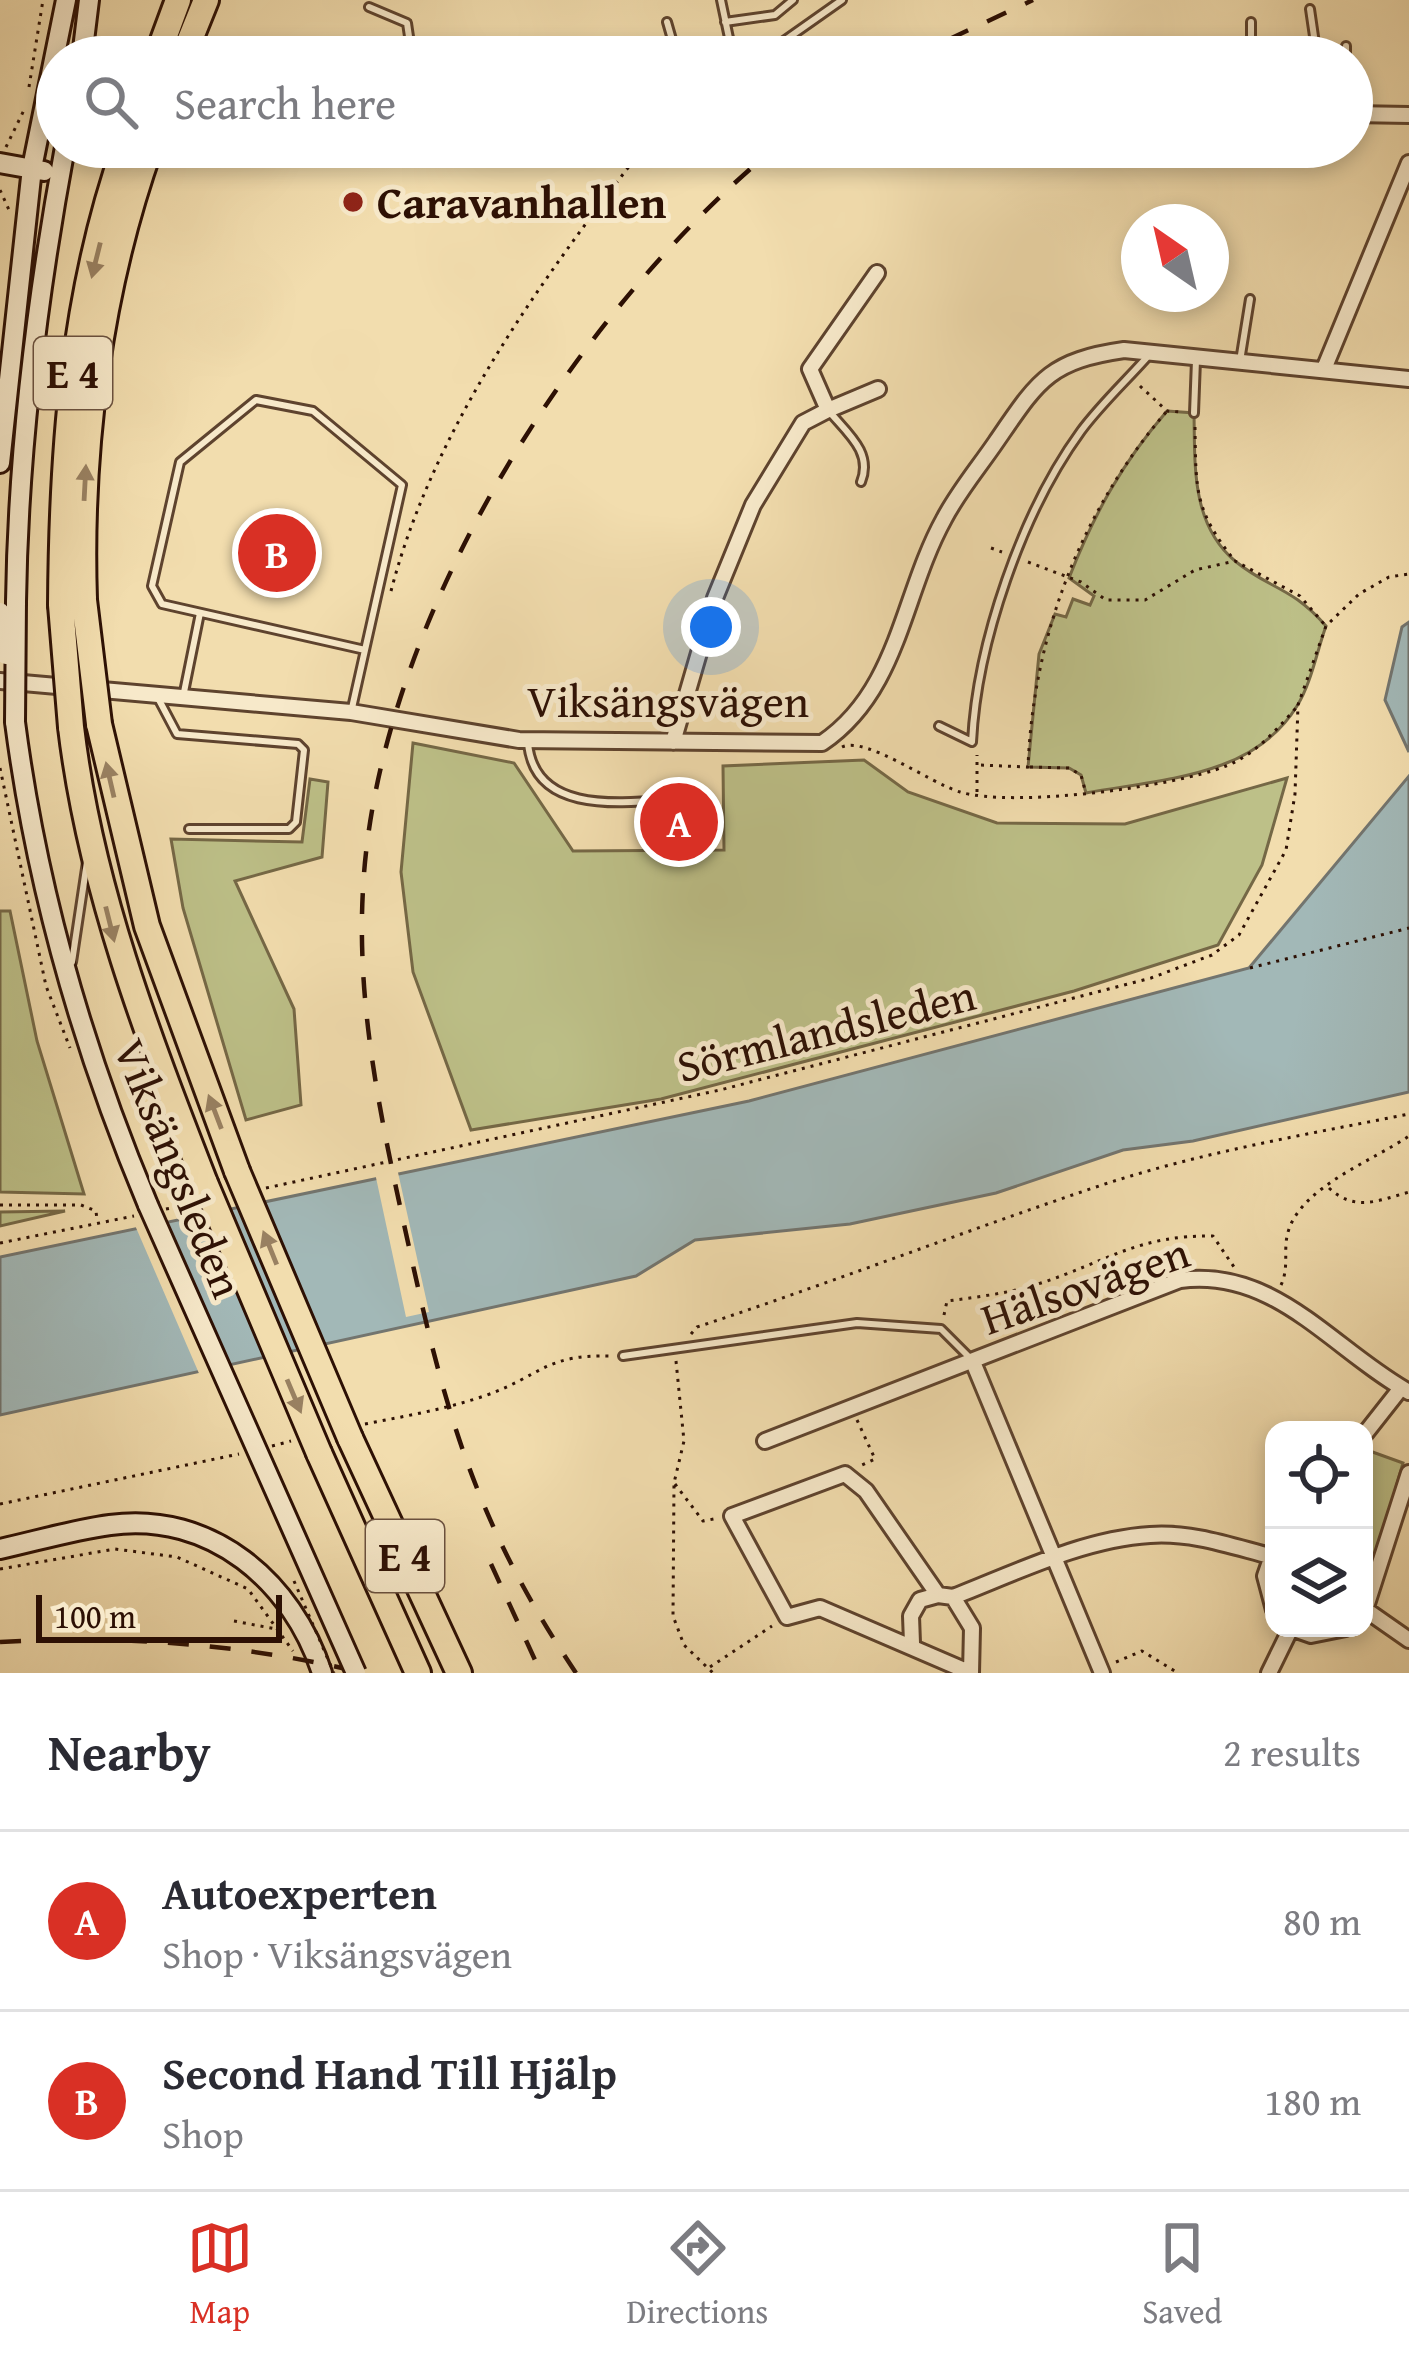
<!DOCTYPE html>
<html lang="en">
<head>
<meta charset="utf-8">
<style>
  body { margin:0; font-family:"Gentium Book Plus",serif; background:#f2f2f3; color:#2b2b33 }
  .controls { position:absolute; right:36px; bottom:36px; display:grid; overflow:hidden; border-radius:24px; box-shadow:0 6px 18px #0003 }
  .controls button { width:108px; height:108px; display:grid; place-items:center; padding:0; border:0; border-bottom:3px solid #e1e1e2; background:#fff; color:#2b2b33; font:60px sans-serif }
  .compass { position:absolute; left:1121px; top:204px; width:108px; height:108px; border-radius:50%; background:#fff; box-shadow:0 6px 18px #0003; rotate:326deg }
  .scale { position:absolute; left:36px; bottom:30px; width:246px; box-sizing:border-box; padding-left:12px; border:6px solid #2d1004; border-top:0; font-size:33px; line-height:42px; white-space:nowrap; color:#2d1004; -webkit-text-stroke:9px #f7e9ca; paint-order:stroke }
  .you { position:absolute; left:711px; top:627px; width:42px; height:42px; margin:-30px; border:9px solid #fff; border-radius:50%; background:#1a73e8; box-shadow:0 0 0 18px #1a73e833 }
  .badge { display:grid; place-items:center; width:78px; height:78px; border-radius:50%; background:#d93025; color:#fff; font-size:39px; font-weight:700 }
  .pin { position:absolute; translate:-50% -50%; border:6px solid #fff; box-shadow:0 3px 12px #0006 }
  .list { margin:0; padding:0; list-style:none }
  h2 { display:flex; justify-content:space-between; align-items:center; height:156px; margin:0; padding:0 48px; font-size:51px }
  h2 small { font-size:39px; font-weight:400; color:#7c7c81 }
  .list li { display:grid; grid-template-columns:78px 1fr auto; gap:36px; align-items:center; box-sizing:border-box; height:180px; padding:0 48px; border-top:3px solid #e1e1e2 }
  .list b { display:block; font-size:45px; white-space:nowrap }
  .list p { margin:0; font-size:39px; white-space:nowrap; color:#7c7c81 }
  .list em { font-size:39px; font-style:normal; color:#7c7c81 }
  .icon { flex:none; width:66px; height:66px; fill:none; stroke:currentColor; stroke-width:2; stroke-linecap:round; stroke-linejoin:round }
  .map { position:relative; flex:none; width:1409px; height:1673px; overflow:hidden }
  .search { position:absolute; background:#fff; box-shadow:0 6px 18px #0003; left:36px; right:36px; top:36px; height:132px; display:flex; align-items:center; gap:30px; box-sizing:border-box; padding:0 42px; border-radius:66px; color:#7c7c81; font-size:45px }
  .sheet { height:516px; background:#fff }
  nav { display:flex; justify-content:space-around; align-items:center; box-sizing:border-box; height:168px; border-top:3px solid #e1e1e2; background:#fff; font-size:33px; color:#7c7c81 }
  nav a { display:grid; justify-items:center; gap:6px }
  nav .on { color:#d93025 }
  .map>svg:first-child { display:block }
</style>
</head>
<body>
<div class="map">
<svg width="1409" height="1673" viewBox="0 0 1409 1673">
  <rect width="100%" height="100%" fill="#f2ddae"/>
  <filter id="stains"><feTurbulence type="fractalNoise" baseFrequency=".00167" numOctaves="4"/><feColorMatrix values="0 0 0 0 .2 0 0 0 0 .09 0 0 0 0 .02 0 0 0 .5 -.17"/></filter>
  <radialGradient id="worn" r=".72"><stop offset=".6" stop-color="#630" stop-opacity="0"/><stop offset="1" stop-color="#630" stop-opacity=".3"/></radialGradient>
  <!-- green -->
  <path fill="#bdc088" stroke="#756846" stroke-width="3" d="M1167 411 1194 413C1195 465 1191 524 1235 561 1269 589 1291 586 1326 626 1317 651 1311 684 1297 706 1253 778 1160 779 1086 793L1081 775 1069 768 1028 767 1039 654 1055 614 1066 617 1073 599 1090 605 1094 596 1069 578C1094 514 1122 463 1167 411Z
    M413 743 514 763 573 851 724 850 723 766 864 760 908 792 997 823 1125 824 1287 778 1262 865 1218 945 1074 991 661 1099 471 1130 413 972 401 872Z
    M310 779 328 782 322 857 235 881 294 1009 301 1105 246 1120 183 908 171 839 302 842Z
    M0 911H10L37 1041 84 1194 0 1192Z
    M65 1211 0 1226V1212Z
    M1367 1450 1403 1463 1364 1598V1454Z"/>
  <!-- water -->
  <path fill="#a2b8b7" stroke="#73756f" stroke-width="3" d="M1409 622V752L1385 700 1402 627Z
    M1409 776V1092L1193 1141 1123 1150 996 1193 850 1224 695 1240 636 1276 0 1415V1257L749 1101 1249 968Z"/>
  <!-- pier -->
  <path fill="#f2ddae" d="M397 1168 429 1312 406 1317 375 1173Z
    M165 1217 233 1371 201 1378 134 1223Z"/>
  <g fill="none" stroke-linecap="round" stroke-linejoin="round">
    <defs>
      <path id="lane" d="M721 0 729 38 743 57
        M369 7 407 23 412 57
        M1310 9 1317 57
        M667 22 677 57
        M725 22 775 15 793 0
        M1251 22V57
        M1346 46V57
        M355 57 357 52
        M761 57 842 0
        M507 147C554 159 583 173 627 147
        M1240 361 1250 299
        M828 410C847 433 873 452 861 482
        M1194 413 1196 360
        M183 697 200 613
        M158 698 177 734 298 744 304 750 296 822 289 829H189
        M352 708 402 485 313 411 256 400 180 462 152 586 162 604 365 650
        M939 726 972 742C977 643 1022 512 1081 431 1101 404 1127 380 1149 355
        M528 743C535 822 639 800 695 798
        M72 962 87 862
        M623 1356 857 1323 941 1329 971 1359"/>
      <path id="street" d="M1352 114 1409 115
        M1324 369 1409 163
        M828 410 878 389
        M0 681 351 712 519 740 822 743C899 691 902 595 944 519 958 492 979 467 996 442 1038 381 1048 361 1124 350L1409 379
        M673 742 715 598 753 505 803 423 828 410 810 369 877 273
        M973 1362 1102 1673
        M1364 1435 1401 1388
        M765 1441 1180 1280C1275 1267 1333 1350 1409 1392
        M1273 1553 1265 1576 1274 1610
        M953 1597 972 1628 971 1673 820 1608 787 1617 732 1516 845 1474 866 1491 938 1595 953 1597C1015 1573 1083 1539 1150 1535 1192 1532 1231 1546 1270 1556
        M1366 1610 1409 1640
        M1364 1613 1409 1473
        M1291 1628 1311 1635 1346 1628
        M912 1643 911 1616 920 1600 938 1595
        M1269 1673 1291 1628"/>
      <path id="secondary" d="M82 57 89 0
        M0 163 44 171
        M0 463 32 168 66 0
        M16 602C18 448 37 298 65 147
        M15 722C37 891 82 1048 148 1205
        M0 1549C36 1541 73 1530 110 1525 211 1511 293 1582 322 1673"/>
      <path id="highway" d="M157 57 178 0
        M183 57 206 0
        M84 600C79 448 99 290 150 147
        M61 605C62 451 73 294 125 147
        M99 724 147 926 237 1171
        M71 727C90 887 147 1034 205 1183
        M350 1438 459 1673
        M319 1453 418 1673"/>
    </defs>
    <!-- lane casing -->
    <use href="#lane" stroke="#5e432e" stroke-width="12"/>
    <!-- street casing -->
    <use href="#street" stroke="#5e432e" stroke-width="20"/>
    <!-- secondary casing -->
    <use href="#secondary" stroke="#2d1004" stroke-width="24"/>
    <!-- highway casing -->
    <use href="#highway" stroke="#2d1004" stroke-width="30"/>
    <!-- path -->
    <path stroke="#2d1004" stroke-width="3" stroke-dasharray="3 6" stroke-linecap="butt" d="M29 87 43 0
      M6 147 25 108
      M0 190 9 210
      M1140 386 1167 411 1180 412
      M1195 427C1196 490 1194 510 1235 561
      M991 548 1002 552
      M1028 562 1081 582 1106 600H1145L1195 570 1235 561 1300 596 1324 624
      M391 591C434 426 542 279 644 147
      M842 747C866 736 930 783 960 792 1013 808 1174 787 1226 766 1256 754 1276 730 1297 707
      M981 765 1028 767C1033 637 1081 510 1167 411
      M1030 767 1069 768 1081 775 1085 790
      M0 768 46 986 70 1048
      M977 792V755
      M1250 968 1409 928
      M266 1188 720 1090 1151 978 1212 955 1239 935 1286 850 1295 794 1298 705 1326 626 1359 594 1389 577 1409 574
      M1329 1188C1355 1212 1377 1201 1409 1192
      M0 1205H81L96 1211 97 1220
      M166 1209 192 1204
      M0 1243 134 1216
      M1281 1285C1290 1266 1282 1248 1289 1229 1304 1186 1372 1161 1409 1136
      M944 1315 947 1301C978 1297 1011 1293 1041 1283 1108 1261 1138 1235 1213 1236L1236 1270
      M691 1334 697 1327C831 1283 962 1232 1096 1187 1197 1153 1304 1135 1409 1114
      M676 1361 684 1441 674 1483 673 1616 684 1645 713 1673
      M857 1420 875 1459 862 1465
      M365 1424C406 1416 447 1409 487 1395 542 1375 546 1354 611 1356
      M272 1446 291 1441
      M675 1484 703 1521 719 1518
      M0 1504 239 1454
      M0 1569 115 1549 177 1557 248 1589 293 1651
      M234 1621 276 1629
      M1116 1662 1142 1651 1178 1673
      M710 1667 772 1626"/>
    <!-- lane -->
    <use href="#lane" stroke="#f7e9ca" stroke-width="6"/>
    <!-- street -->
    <use href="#street" stroke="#f7e9ca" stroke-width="14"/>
    <!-- secondary -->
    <use href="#secondary" stroke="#f7e9ca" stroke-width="18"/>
    <!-- highway -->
    <use href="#highway" stroke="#f2ddae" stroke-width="24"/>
    <!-- rail -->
    <path stroke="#2d1004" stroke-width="4.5" stroke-dasharray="21 21" stroke-linecap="butt" d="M911 57 1033 0
      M491 1564 541 1673
      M0 1642C124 1635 244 1644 364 1673
      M576 1673C478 1527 446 1417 409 1247 383 1129 356 1010 363 889 377 622 574 313 776 147"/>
    <defs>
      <path id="secondary-bridge" d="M0 612 6 655
        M15 722 16 602
        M148 1205 356 1673"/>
      <path id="highway-bridge" d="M84 600 99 724
        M61 605 71 727
        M237 1171 350 1438
        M205 1183 319 1453"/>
    </defs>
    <!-- secondary-bridge casing -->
    <use href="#secondary-bridge" stroke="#2d1004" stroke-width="24" stroke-linecap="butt"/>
    <!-- highway-bridge casing -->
    <use href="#highway-bridge" stroke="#2d1004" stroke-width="30" stroke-linecap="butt"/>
    <!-- path-bridge -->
    <path stroke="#2d1004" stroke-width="3" stroke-dasharray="3 6" stroke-linecap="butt" d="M294 1581 334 1673"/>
    <!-- secondary-bridge -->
    <use href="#secondary-bridge" stroke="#f7e9ca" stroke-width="18"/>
    <!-- highway-bridge -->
    <use href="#highway-bridge" stroke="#f2ddae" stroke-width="24"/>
  </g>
  <!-- one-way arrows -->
  <defs><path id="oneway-solid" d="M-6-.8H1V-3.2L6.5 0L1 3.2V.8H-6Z" transform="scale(3)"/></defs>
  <g fill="#998162">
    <use href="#oneway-solid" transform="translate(96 260) rotate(104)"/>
    <use href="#oneway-solid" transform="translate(85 483) rotate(-87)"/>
    <use href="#oneway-solid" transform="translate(110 780) rotate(-103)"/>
    <use href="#oneway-solid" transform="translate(110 924) rotate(76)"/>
    <use href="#oneway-solid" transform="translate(215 1112) rotate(-111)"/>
    <use href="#oneway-solid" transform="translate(270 1248) rotate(-112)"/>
    <use href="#oneway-solid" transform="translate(294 1396) rotate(67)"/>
  </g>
  <!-- markers -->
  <circle fill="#8f2418" stroke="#f7e9ca" stroke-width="4.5" cx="353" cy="202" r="12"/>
  <g text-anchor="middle" stroke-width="10" stroke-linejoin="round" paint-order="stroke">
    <!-- shield labels -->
    <g fill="#f7e9ca" stroke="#6a513f" stroke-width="3">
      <rect x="34" y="337" width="78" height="72" rx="9"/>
      <rect x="366" y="1520" width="78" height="72" rx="9"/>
    </g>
    <g font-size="42" font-weight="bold" fill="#2d1004">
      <text x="73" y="388">E 4</text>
      <text x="405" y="1571">E 4</text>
    </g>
    <!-- poi labels -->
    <g font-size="45" font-weight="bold" fill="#2d1004" stroke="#f7e9ca" text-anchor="start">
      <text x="377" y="218">Caravanhallen</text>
    </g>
    <!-- street labels -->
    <g font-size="45" fill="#2d1004" stroke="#f7e9ca">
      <text x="668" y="717">Viksängsvägen</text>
      <text transform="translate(826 1030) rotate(-14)" y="16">Sörmlandsleden</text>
      <text transform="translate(179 1168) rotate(68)" y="16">Viksängsleden</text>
      <text transform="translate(1085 1285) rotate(-19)" y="16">Hälsovägen</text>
    </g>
  </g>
  <rect width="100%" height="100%" filter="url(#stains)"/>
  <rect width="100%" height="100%" fill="url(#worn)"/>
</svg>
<div class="controls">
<button><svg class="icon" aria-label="locate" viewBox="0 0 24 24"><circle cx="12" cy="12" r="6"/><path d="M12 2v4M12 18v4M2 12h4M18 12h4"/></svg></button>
<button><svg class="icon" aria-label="layers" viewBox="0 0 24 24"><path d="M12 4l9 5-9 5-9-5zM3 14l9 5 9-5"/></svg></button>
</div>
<svg class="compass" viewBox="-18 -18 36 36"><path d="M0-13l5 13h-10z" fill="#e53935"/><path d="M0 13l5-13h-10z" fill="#7c7c81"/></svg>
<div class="scale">100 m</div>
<div class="you"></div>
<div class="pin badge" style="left:679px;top:822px">A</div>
<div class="pin badge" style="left:277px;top:553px">B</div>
<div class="search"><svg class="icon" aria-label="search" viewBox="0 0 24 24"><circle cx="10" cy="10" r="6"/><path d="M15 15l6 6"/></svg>Search here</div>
</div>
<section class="sheet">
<h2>Nearby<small>2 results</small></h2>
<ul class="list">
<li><span class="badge">A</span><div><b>Autoexperten</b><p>Shop · Viksängsvägen</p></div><em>80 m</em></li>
<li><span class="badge">B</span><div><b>Second Hand Till Hjälp</b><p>Shop</p></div><em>180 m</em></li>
</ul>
</section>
<nav>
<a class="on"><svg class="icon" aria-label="map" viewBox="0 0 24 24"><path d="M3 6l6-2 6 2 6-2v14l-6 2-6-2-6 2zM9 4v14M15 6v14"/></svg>Map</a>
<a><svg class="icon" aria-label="directions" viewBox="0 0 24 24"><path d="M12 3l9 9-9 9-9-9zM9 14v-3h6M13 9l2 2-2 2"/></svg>Directions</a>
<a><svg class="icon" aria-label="saved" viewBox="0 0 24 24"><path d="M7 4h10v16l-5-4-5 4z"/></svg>Saved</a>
</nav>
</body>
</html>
